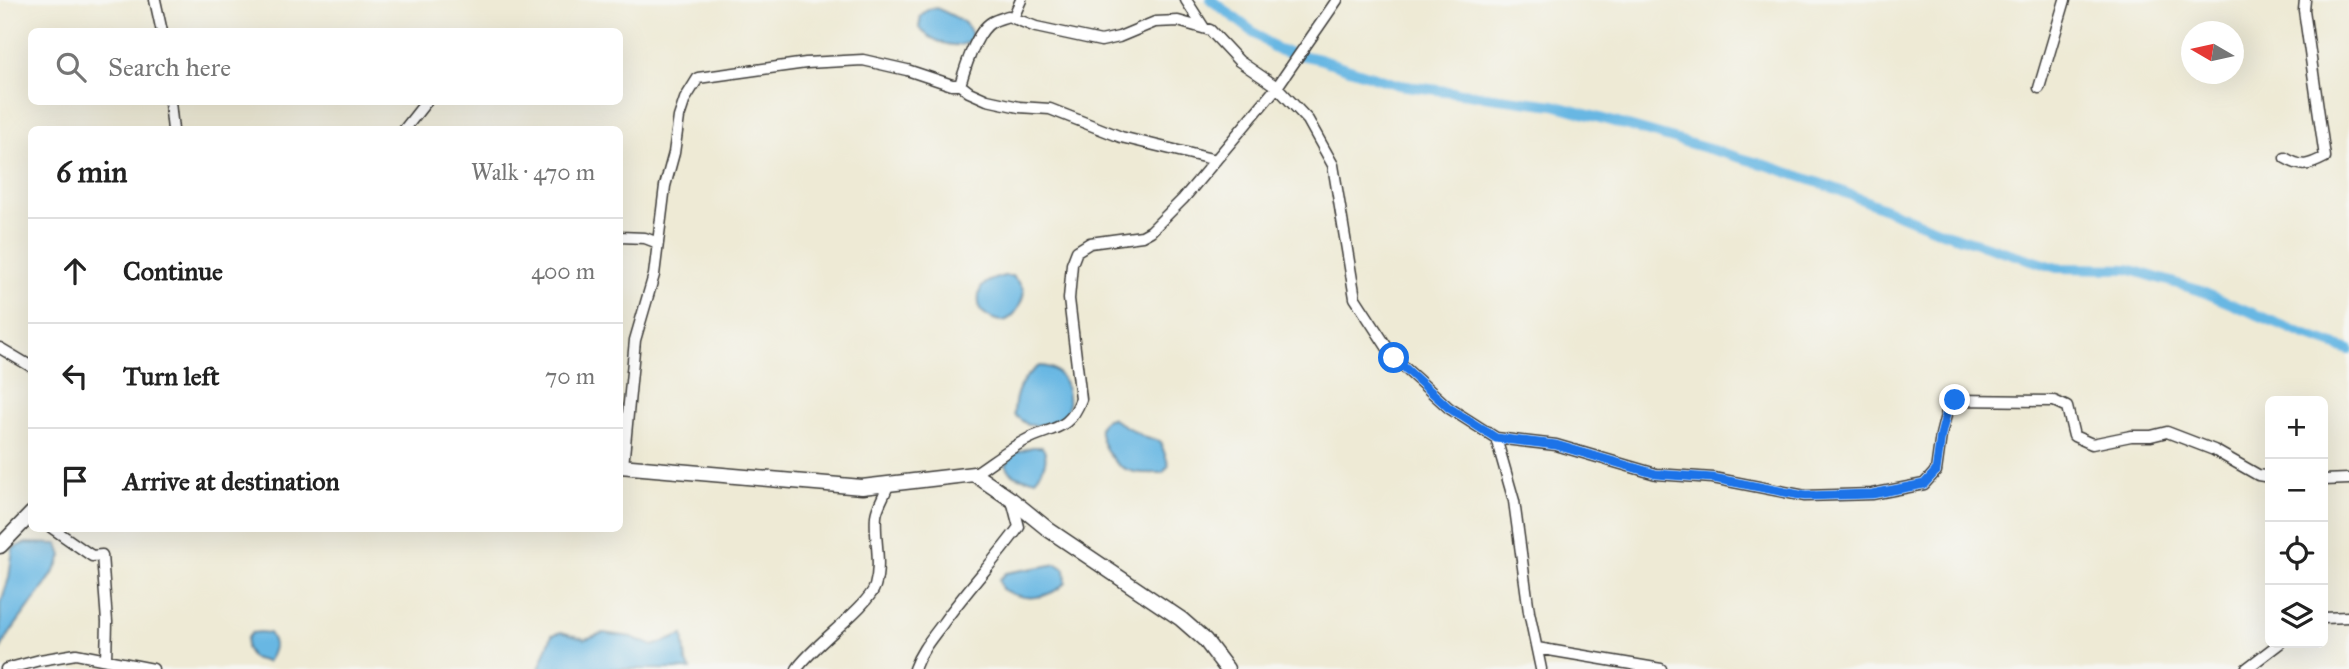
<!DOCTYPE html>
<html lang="en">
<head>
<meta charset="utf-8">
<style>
  body { margin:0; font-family:"IM FELL Great Primer",serif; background:#f2f2f2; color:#222 }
  .controls { position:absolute; right:21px; bottom:21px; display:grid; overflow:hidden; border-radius:10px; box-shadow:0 7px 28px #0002 }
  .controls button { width:63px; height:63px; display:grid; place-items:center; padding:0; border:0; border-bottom:2px solid #e0e0e0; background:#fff; color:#222; font:35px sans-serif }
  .compass { position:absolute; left:2181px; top:21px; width:63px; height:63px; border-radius:50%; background:#fff; box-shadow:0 7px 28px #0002; rotate:279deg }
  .stop { position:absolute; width:21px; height:21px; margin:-16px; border:5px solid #1a73e8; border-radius:50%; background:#fff }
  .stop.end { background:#1a73e8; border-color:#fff; box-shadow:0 2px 7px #0008 }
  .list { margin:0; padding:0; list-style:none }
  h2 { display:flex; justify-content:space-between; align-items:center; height:91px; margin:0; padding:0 28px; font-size:30px }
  h2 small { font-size:23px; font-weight:400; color:#767676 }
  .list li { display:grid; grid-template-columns:46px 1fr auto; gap:21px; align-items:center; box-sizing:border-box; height:105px; padding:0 28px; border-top:2px solid #e0e0e0 }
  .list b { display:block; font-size:26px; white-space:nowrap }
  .list em { font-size:23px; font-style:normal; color:#767676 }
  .icon { flex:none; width:38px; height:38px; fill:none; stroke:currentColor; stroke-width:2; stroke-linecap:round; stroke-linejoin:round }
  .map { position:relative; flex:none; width:2349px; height:669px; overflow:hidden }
  .search { position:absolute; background:#fff; box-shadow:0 7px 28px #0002; left:28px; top:28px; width:595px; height:77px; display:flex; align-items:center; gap:18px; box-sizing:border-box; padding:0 24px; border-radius:10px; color:#767676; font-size:26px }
  .panel { position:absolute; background:#fff; box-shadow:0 7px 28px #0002; left:28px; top:126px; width:595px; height:406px; border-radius:10px }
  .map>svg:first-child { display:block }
</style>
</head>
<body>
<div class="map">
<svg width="2349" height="669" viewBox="0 0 2349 669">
  <rect width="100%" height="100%" fill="#f6f6f2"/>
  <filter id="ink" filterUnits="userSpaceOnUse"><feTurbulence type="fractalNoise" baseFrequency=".0143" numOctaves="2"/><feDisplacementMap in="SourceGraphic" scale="14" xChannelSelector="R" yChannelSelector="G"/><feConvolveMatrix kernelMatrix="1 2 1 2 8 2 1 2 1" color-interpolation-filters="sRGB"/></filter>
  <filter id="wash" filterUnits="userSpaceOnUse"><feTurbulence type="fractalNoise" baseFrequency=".00686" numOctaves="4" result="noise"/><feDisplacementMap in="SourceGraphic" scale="28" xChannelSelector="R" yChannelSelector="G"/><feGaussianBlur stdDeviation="1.57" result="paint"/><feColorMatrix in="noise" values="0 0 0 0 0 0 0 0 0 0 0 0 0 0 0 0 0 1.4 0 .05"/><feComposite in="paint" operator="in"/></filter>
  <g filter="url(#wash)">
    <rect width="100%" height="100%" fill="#eeead5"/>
    <!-- water -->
    <path fill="#68b7e3" stroke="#426a80" stroke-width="2" d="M937 8C951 16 973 21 972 40 956 52 932 41 919 28L921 15 929 9Z
      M1004 276H1012C1016 280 1021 284 1023 289 1025 295 1022 299 1020 305 1009 326 997 325 980 310 975 288 983 281 1004 276Z
      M1039 366C1047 366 1054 368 1059 374 1068 383 1072 406 1064 416 1057 426 1040 426 1028 425L1014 415C1014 393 1021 378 1039 366Z
      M1111 418 1146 438 1160 441 1169 465 1163 473C1148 473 1133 475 1120 466 1109 458 1086 423 1111 418Z
      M1032 447H1042C1050 457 1043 471 1035 479 1022 479 1011 477 1006 465L1014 453Z
      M26 543 58 544 62 556C47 591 17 616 0 650V605L9 578 13 548Z
      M1057 564 1065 569 1066 582C1049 600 1023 602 1002 589L999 580 1006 573Z
      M260 632 269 633C277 644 274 652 267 662L252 658 246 648 247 638 252 633Z
      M561 632 585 639 603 633 631 637 653 646 683 635 686 662 691 669H539L552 635Z"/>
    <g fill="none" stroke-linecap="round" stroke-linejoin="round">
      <!-- canal -->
      <path stroke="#68b7e3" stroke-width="10" d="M1211 0 1277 50 1319 59 1399 85 1554 105 1769 166 1831 187 1945 233 2057 268 2128 269 2198 290 2303 334 2349 350"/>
    </g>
  </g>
  <g filter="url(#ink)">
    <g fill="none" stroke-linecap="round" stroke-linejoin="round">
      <defs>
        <path id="street" d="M155 0 162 32
          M1186 0 1204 28
          M1013 18 1021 0
          M960 85 969 92 987 100 1019 107 1050 109 1121 137 1216 160
          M2039 88 2065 0
          M170 102 173 130
          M404 130 426 102
          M2285 158C2302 168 2308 166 2325 157L2304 10 2305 0
          M620 237 645 238 658 243
          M0 348 32 367
          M1496 438 1556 445 1656 474 1713 478 1805 496 1872 494 1924 484 1936 471 1941 435 1949 403 1955 400 2054 401 2067 407 2074 436 2092 444 2131 436H2151L2167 432 2214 450 2258 475 2270 477
          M623 466 635 340 654 275 665 186 674 153 679 117 685 99 698 78 806 63 863 60 907 70 952 85H960C965 68 976 31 992 22 997 19 1003 18 1008 16L1036 27 1101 41 1119 37 1155 22 1178 21 1210 30 1239 61 1277 87 1308 120 1333 165 1355 298 1394 358 1449 408 1496 438 1514 501 1529 612 1541 669
          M974 474C991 463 1008 449 1026 440 1051 427 1070 431 1081 399L1069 299 1072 264 1077 251 1090 243 1142 236 1151 231 1183 199 1277 87 1337 0
          M2323 480 2349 479
          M52 528 92 556 102 555 107 622 106 659
          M2323 618 2349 617
          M1537 648 1661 669
          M6 669 40 660 76 654 153 669
          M797 669C812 646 869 606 875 586 882 562 874 539 876 516 877 506 885 495 888 485
          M914 669C921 650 932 638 943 623 967 590 995 560 1019 527L1012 500
          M2246 669 2280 643"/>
        <path id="secondary" d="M620 466 862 487 974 474 1012 500 1049 530 1181 619 1205 640 1227 669
          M0 546 32 513"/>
      </defs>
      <!-- street casing -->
      <use href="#street" stroke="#3c3b38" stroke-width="13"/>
      <!-- secondary casing -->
      <use href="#secondary" stroke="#3c3b38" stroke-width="17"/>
      <!-- street -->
      <use href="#street" stroke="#fff" stroke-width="10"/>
      <!-- secondary -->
      <use href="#secondary" stroke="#fff" stroke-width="14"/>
    </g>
  </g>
  <g fill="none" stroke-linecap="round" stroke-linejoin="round" filter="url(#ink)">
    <!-- route -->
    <path stroke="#1a73e8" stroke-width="9" d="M1394 358 1449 408 1496 438 1556 445 1656 474 1713 478 1805 496 1872 494 1924 484 1936 471 1941 435 1949 403 1955 400"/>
  </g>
</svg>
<div class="controls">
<button>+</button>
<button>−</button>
<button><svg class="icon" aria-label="locate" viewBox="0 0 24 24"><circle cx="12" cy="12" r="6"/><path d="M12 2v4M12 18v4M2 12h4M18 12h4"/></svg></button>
<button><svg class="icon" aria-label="layers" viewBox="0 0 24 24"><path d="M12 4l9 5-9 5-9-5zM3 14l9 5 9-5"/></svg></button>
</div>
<svg class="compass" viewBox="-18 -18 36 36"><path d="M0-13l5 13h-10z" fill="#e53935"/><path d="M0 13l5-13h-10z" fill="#767676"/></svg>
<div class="stop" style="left:1394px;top:358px"></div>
<div class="stop end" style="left:1955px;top:400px"></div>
<div class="search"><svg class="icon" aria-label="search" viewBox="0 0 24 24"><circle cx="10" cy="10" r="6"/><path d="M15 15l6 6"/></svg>Search here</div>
<section class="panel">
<h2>6 min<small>Walk · 470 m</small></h2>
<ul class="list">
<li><svg class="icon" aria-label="ahead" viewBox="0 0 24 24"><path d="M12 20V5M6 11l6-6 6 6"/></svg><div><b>Continue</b></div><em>400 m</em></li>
<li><svg class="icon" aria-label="left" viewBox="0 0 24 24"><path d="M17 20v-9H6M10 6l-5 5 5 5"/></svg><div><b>Turn left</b></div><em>70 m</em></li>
<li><svg class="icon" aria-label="arrive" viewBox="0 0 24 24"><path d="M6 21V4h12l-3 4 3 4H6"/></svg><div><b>Arrive at destination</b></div></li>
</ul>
</section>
</div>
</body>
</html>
